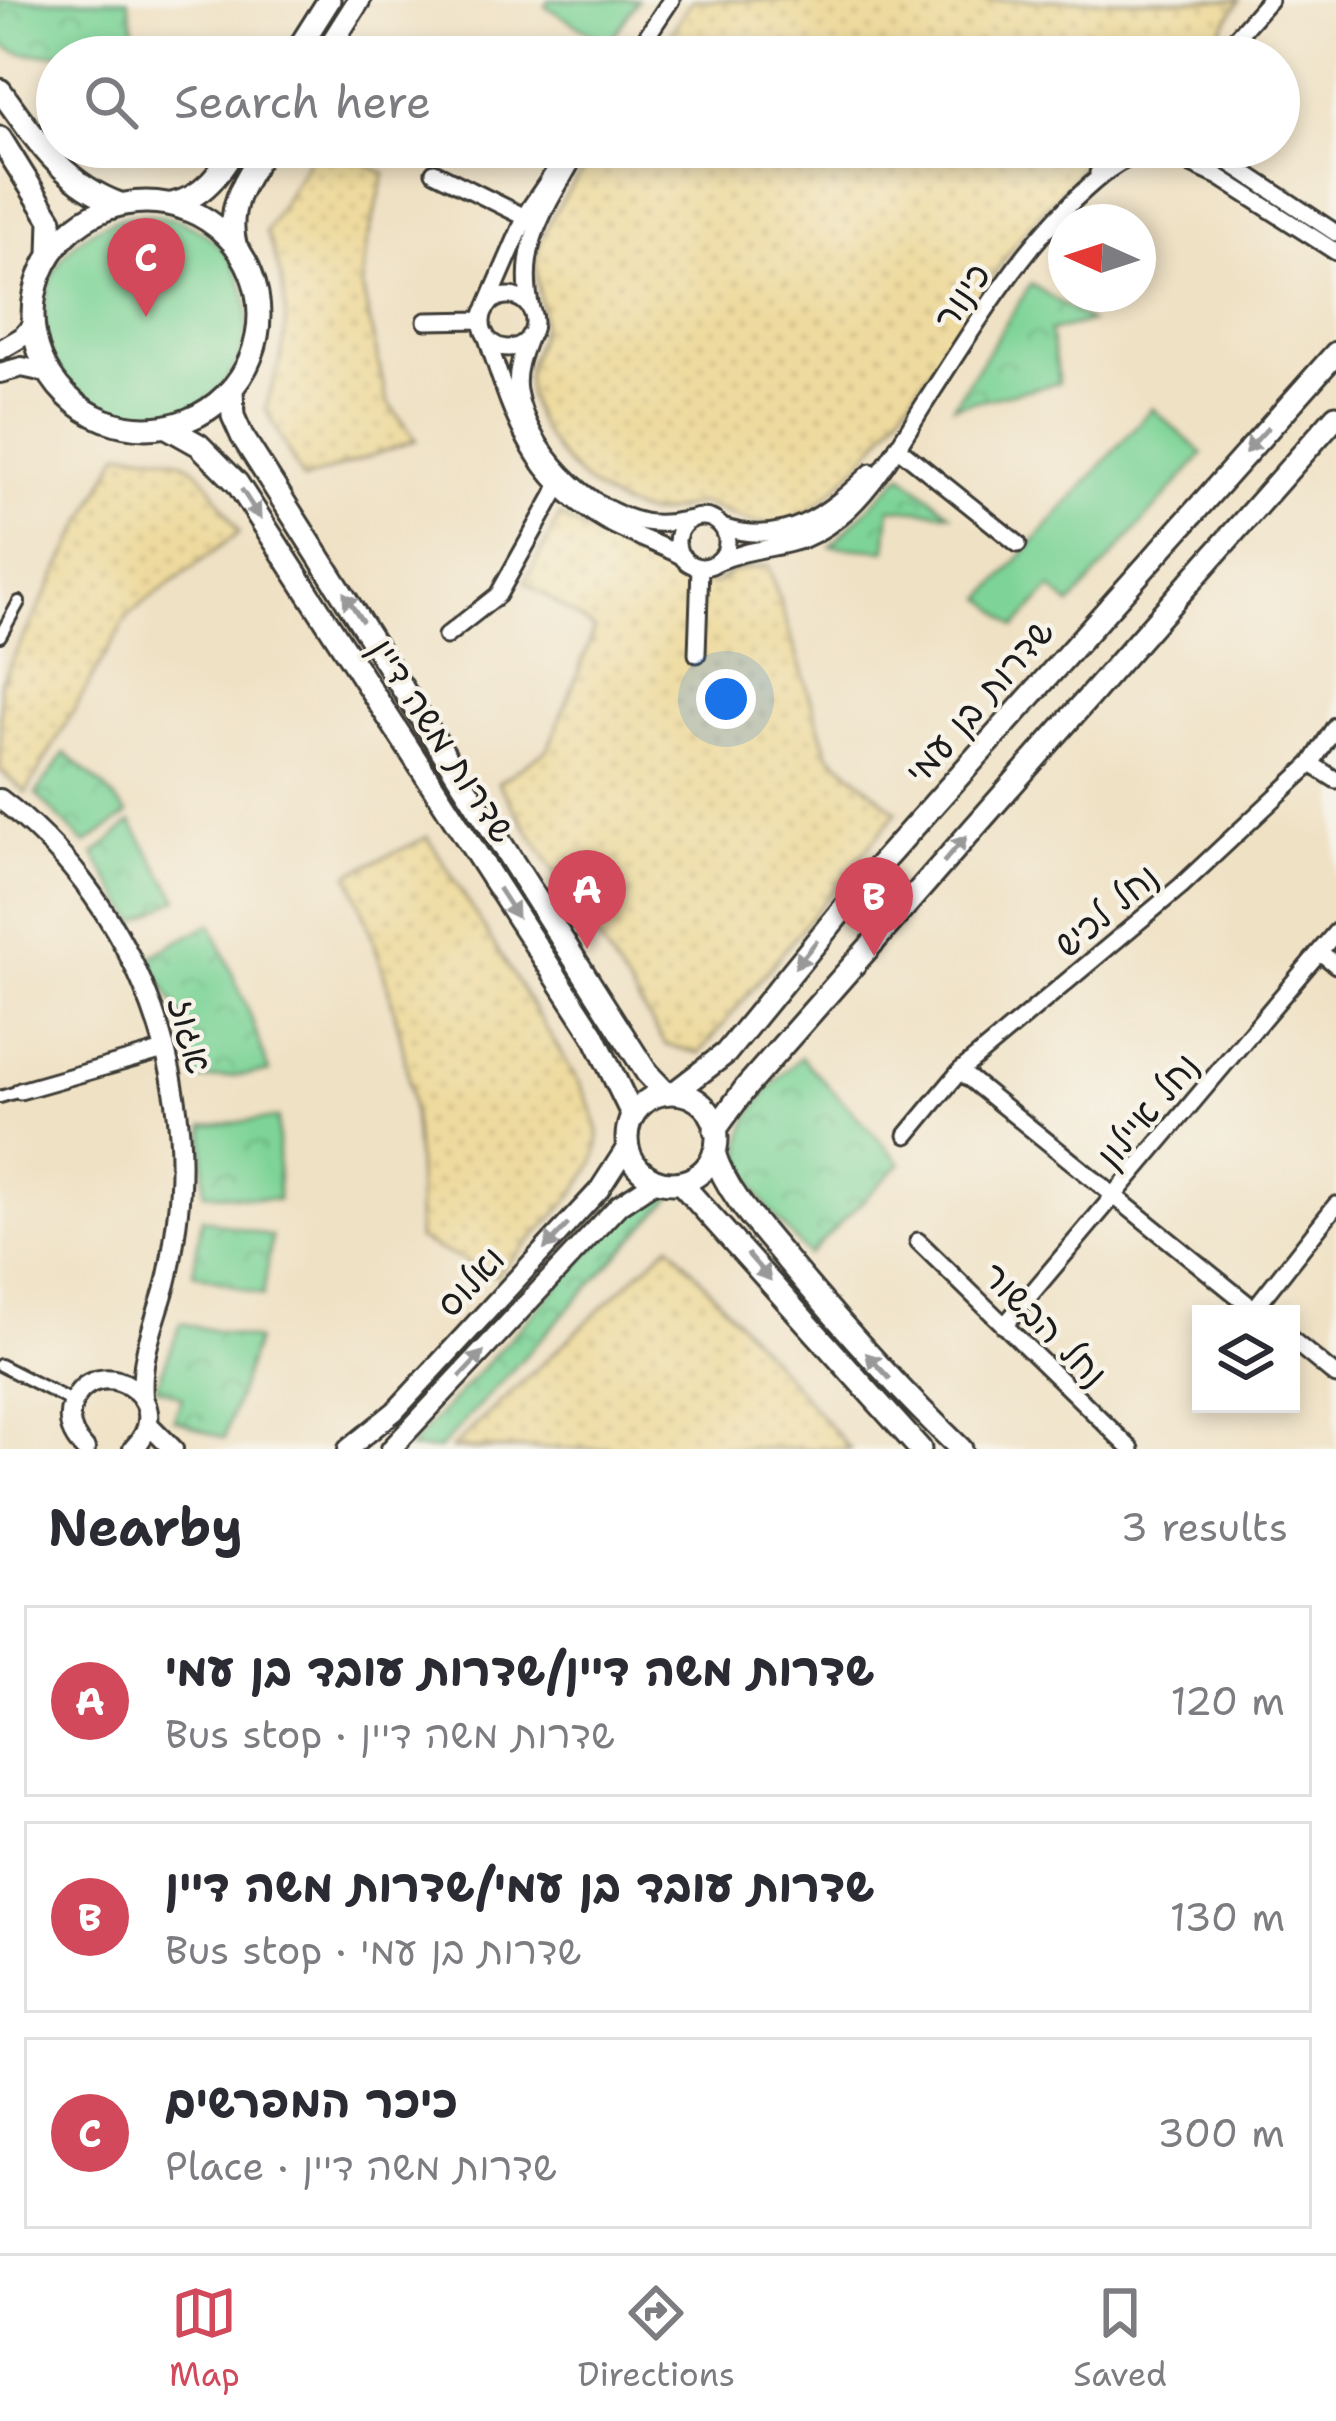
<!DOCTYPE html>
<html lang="en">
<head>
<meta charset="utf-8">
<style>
  body { margin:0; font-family:"Shantell Sans","Playpen Sans Hebrew",sans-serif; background:#f7f7f7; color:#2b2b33 }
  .controls { position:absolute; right:36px; bottom:36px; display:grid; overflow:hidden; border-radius:0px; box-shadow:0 6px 18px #0003 }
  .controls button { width:108px; height:108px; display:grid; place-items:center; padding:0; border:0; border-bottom:3px solid #e1e1e2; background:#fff; color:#2b2b33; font:60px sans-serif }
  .compass { position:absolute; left:1048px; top:204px; width:108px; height:108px; border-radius:50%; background:#fff; box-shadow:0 6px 18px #0003; rotate:273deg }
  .you { position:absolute; left:726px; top:699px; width:42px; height:42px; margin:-30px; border:9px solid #fff; border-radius:50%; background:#1a73e8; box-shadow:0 0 0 18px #1a73e833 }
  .badge { display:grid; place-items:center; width:78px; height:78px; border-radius:50%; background:#d1495b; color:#fff; font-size:39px; font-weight:700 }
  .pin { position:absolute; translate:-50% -99px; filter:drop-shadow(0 3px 6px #0008) }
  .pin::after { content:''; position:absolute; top:63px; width:42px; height:36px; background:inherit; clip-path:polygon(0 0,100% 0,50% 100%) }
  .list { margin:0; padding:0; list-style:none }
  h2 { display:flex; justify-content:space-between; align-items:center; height:156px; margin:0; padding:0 48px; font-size:51px }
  h2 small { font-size:39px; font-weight:400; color:#7c7c81 }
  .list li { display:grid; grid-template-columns:78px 1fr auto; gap:36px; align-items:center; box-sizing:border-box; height:192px; margin:0 24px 24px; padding:0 24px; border:3px solid #e1e1e2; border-radius:0px }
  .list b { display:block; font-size:45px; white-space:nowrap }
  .list p { margin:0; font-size:39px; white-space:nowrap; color:#7c7c81 }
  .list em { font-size:39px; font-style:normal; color:#7c7c81 }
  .icon { flex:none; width:66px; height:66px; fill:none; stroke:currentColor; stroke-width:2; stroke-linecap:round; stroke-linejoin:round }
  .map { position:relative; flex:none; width:1336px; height:1449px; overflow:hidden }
  .search { position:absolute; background:#fff; box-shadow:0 6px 18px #0003; left:36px; right:36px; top:36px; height:132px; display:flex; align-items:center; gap:30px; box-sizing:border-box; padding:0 42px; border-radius:66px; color:#7c7c81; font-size:45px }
  .sheet { height:804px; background:#fff }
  nav { display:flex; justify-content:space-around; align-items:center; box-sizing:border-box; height:168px; border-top:3px solid #e1e1e2; background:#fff; font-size:33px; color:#7c7c81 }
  nav a { display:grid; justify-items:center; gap:6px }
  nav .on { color:#d1495b }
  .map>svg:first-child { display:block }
</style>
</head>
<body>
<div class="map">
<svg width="1336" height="1449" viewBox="0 0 1336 1449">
  <defs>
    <pattern id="sand-dots" width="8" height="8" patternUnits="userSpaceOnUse" patternTransform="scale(3)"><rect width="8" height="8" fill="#eeda9e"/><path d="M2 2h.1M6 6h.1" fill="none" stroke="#ccba88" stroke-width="1.8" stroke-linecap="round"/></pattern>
    <pattern id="park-crowns" width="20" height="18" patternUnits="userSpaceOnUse" patternTransform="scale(3)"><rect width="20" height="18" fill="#7ed498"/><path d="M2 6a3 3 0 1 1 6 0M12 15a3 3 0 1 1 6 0" fill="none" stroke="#6cb582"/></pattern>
  </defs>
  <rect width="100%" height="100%" fill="#f7f3e8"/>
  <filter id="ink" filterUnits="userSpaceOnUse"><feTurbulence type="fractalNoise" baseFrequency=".00833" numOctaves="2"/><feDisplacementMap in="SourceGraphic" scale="24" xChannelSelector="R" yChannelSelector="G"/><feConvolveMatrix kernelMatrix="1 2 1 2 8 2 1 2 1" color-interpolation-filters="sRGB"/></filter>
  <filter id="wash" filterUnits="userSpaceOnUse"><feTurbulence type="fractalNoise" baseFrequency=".004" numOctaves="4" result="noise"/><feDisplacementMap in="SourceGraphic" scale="48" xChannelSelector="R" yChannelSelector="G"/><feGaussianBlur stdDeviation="2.7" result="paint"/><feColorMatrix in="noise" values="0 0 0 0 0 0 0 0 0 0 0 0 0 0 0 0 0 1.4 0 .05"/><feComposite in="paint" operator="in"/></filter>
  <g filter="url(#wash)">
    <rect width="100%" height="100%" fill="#efe1c4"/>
    <!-- grass -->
    <path fill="#7ed498" stroke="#4d785a" stroke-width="3" d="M549 0H638L609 44 545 6Z
      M44 317a102 102 0 1 1 204 0a102 102 0 1 1-204 0Z
      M1152 408 1203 454 1070 605 1051 588 1016 627 984 598Z"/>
    <!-- sand -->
    <path fill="url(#sand-dots)" stroke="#857b5d" stroke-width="3" d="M692 0H1240L1215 40 1195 57H656Z
      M316 147H335L385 174 366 246 362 286 387 401 416 440 303 480 266 409C270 390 278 372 282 353 291 312 282 271 266 232Z
      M599 147H1095C1074 182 1043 207 1019 239 968 307 863 494 788 521 756 532 729 512 700 503 682 506 666 516 646 513 593 504 532 439 527 384 525 362 541 343 542 322 543 290 529 276 541 241 552 209 580 176 599 147Z
      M120 452C204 457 197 465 239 533L129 614 26 793 0 770V683Z
      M560 516 616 548 660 562 688 582 716 584 731 572 768 565 828 753 897 812 700 1053 666 1045 498 783 548 749 595 629 525 582Z
      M428 837 580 1084C590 1105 601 1125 598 1148 592 1187 523 1246 496 1276L418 1239C420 1098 401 1005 349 874Z
      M670 1244 850 1449H451Z"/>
    <!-- park -->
    <path fill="url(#park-crowns)" stroke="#4d785a" stroke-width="3" d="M0 0H128L136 39C111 44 10 71 0 38 0 28 0 11 0 0Z
      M1031 284 1090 322 1050 331 1059 383 953 406Z
      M902 474 950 513 890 508 886 550 831 546Z
      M65 753 103 786 128 814 85 844 36 794Z
      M131 822 178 899 136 922 94 855Z
      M211 923 251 1017 269 1072 197 1080 183 1020 148 958Z
      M801 1057 901 1163 808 1255C735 1173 709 1140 801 1057Z
      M278 1118V1200L204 1193V1126Z
      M654 1187 680 1188 439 1449H408L639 1198Z
      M202 1218 272 1237 263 1296 193 1273Z
      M181 1323 256 1340 224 1439 174 1419 182 1397 156 1387Z"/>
  </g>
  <g filter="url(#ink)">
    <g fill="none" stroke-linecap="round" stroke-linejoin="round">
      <defs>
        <path id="pedestrian" d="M0 636 19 602
          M0 1097 20 1091
          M0 1365 73 1402"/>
        <path id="minor" d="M633 57 671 0
          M1219 57 1269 0
          M1206 147 1336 233
          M1165 152 1219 177 1336 252
          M434 172 525 217
          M1098 173 1113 147
          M482 322a26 26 0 1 1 52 0a26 26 0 1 1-52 0Z
          M486 308 529 209 571 147
          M531 309C516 244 548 206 578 151
          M426 321 482 320
          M486 335C512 413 528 477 605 521 630 535 658 543 683 557
          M529 336C522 354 515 372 518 391 528 449 587 511 644 522 661 525 676 522 691 519
          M897 447 1018 544
          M677 542a25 25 0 1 1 50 0a25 25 0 1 1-50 0Z
          M722 527C785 548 827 514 871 472
          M715 563C770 539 797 557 848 510 879 481 901 441 923 406 969 335 1014 259 1074 200 1097 178 1118 159 1150 150
          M446 636 498 595 559 486
          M697 654 700 567
          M1311 764 1336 780
          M1320 952 1336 965
          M960 1071 1260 1314
          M20 1091 164 1050
          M907 1135 960 1071 1181 886 1311 764 1336 725
          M918 1241 1131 1449
          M1254 1309 1336 1205
          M1004 1326 1336 932
          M1291 1339 1336 1376"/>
        <path id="tertiary" d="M0 350 22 337 33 324
          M0 373 22 367 49 373
          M0 799C125 893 198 1063 177 1219 174 1243 171 1268 164 1291 153 1328 140 1358 143 1397
          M148 1424 173 1449
          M85 1449C73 1437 66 1422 72 1405 93 1348 184 1397 133 1449
          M348 1449 395 1411 599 1190 628 1145
          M391 1449 619 1205 657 1180"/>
        <path id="secondary" d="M293 57 329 0
          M323 57 359 0
          M0 90C35 138 62 183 120 204
          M0 138 51 220 50 254
          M33 315a113 113 0 1 1 226 0a113 113 0 1 1-226 0Z
          M172 204C204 197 220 173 236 147
          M235 244C226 206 246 178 266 147
          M232 388 233 416 242 436 647 1073 666 1093
          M167 427 199 445 237 483 593 1034 633 1116
          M674 1093 726 1053 870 876 1336 353
          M627 1138a45 45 0 1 1 90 0a45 45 0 1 1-90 0Z
          M715 1130 747 1086 1336 416
          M714 1153C727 1194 759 1226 786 1259 841 1325 898 1389 961 1449
          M680 1182 920 1449"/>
      </defs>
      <!-- pedestrian casing -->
      <use href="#pedestrian" stroke="#3c3a35" stroke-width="16"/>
      <!-- minor casing -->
      <use href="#minor" stroke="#3c3a35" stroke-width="21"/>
      <!-- tertiary casing -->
      <use href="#tertiary" stroke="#3c3a35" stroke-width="24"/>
      <!-- secondary casing -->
      <use href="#secondary" stroke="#3c3a35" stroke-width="27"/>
      <!-- pedestrian -->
      <use href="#pedestrian" stroke="#fff" stroke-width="10"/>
      <!-- minor -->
      <use href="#minor" stroke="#fff" stroke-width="15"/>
      <!-- tertiary -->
      <use href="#tertiary" stroke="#fff" stroke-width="18"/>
      <!-- secondary -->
      <use href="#secondary" stroke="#fff" stroke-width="21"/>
    </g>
    <!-- one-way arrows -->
    <defs><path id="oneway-solid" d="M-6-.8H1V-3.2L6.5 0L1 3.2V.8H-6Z" transform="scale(3)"/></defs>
    <g fill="#999">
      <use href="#oneway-solid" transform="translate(1257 440) rotate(132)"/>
      <use href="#oneway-solid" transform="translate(251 504) rotate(57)"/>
      <use href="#oneway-solid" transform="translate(353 607) rotate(-123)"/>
      <use href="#oneway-solid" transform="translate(955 849) rotate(-49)"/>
      <use href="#oneway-solid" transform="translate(508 903) rotate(57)"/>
      <use href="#oneway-solid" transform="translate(806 954) rotate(129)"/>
      <use href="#oneway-solid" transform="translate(556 1237) rotate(133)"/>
      <use href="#oneway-solid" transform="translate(759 1267) rotate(49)"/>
      <use href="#oneway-solid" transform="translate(472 1364) rotate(-47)"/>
      <use href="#oneway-solid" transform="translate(878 1366) rotate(-133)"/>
    </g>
  </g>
  <g text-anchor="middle" stroke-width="9" stroke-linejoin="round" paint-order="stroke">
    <!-- street labels -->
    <g font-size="36" fill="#1c1c1c" stroke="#f7f3e8">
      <text transform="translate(961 296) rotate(-56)" y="13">כינור</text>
      <text transform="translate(979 701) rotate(-49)" y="13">שדרות בן עמי</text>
      <text transform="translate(443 740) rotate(57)" y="13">שדרות משה דיין</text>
      <text transform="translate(1106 910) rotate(-40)" y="13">נחל לכיש</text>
      <text transform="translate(191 1035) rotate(75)" y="13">אגוז</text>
      <text transform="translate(1147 1110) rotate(-50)" y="13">נחל איילון</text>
      <text transform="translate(470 1281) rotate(-47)" y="13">ואלוס</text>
      <text transform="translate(1045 1324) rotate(45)" y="13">נחל הבשור</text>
    </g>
  </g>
</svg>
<div class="controls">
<button><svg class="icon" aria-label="layers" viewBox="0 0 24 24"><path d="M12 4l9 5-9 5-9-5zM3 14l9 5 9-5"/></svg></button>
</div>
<svg class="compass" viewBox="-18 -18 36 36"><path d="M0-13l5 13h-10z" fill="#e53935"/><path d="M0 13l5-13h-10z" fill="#7c7c81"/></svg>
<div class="you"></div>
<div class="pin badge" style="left:587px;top:949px">A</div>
<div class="pin badge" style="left:874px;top:956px">B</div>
<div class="pin badge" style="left:146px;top:317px">C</div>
<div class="search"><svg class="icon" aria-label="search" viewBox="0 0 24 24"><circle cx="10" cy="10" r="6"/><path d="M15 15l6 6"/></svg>Search here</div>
</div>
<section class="sheet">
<h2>Nearby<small>3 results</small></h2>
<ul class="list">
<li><span class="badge">A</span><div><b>שדרות משה דיין/שדרות עובד בן עמי</b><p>Bus stop · שדרות משה דיין</p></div><em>120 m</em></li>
<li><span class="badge">B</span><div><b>שדרות עובד בן עמי/שדרות משה דיין</b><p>Bus stop · שדרות בן עמי</p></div><em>130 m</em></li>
<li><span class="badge">C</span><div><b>כיכר המפרשים</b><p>Place · שדרות משה דיין</p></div><em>300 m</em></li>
</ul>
</section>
<nav>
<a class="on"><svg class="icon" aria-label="map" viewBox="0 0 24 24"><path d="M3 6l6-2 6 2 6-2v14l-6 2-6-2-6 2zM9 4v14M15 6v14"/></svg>Map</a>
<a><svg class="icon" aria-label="directions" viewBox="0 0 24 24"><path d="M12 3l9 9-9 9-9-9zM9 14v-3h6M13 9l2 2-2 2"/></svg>Directions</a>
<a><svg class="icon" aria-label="saved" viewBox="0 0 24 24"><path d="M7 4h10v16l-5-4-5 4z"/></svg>Saved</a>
</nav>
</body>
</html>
